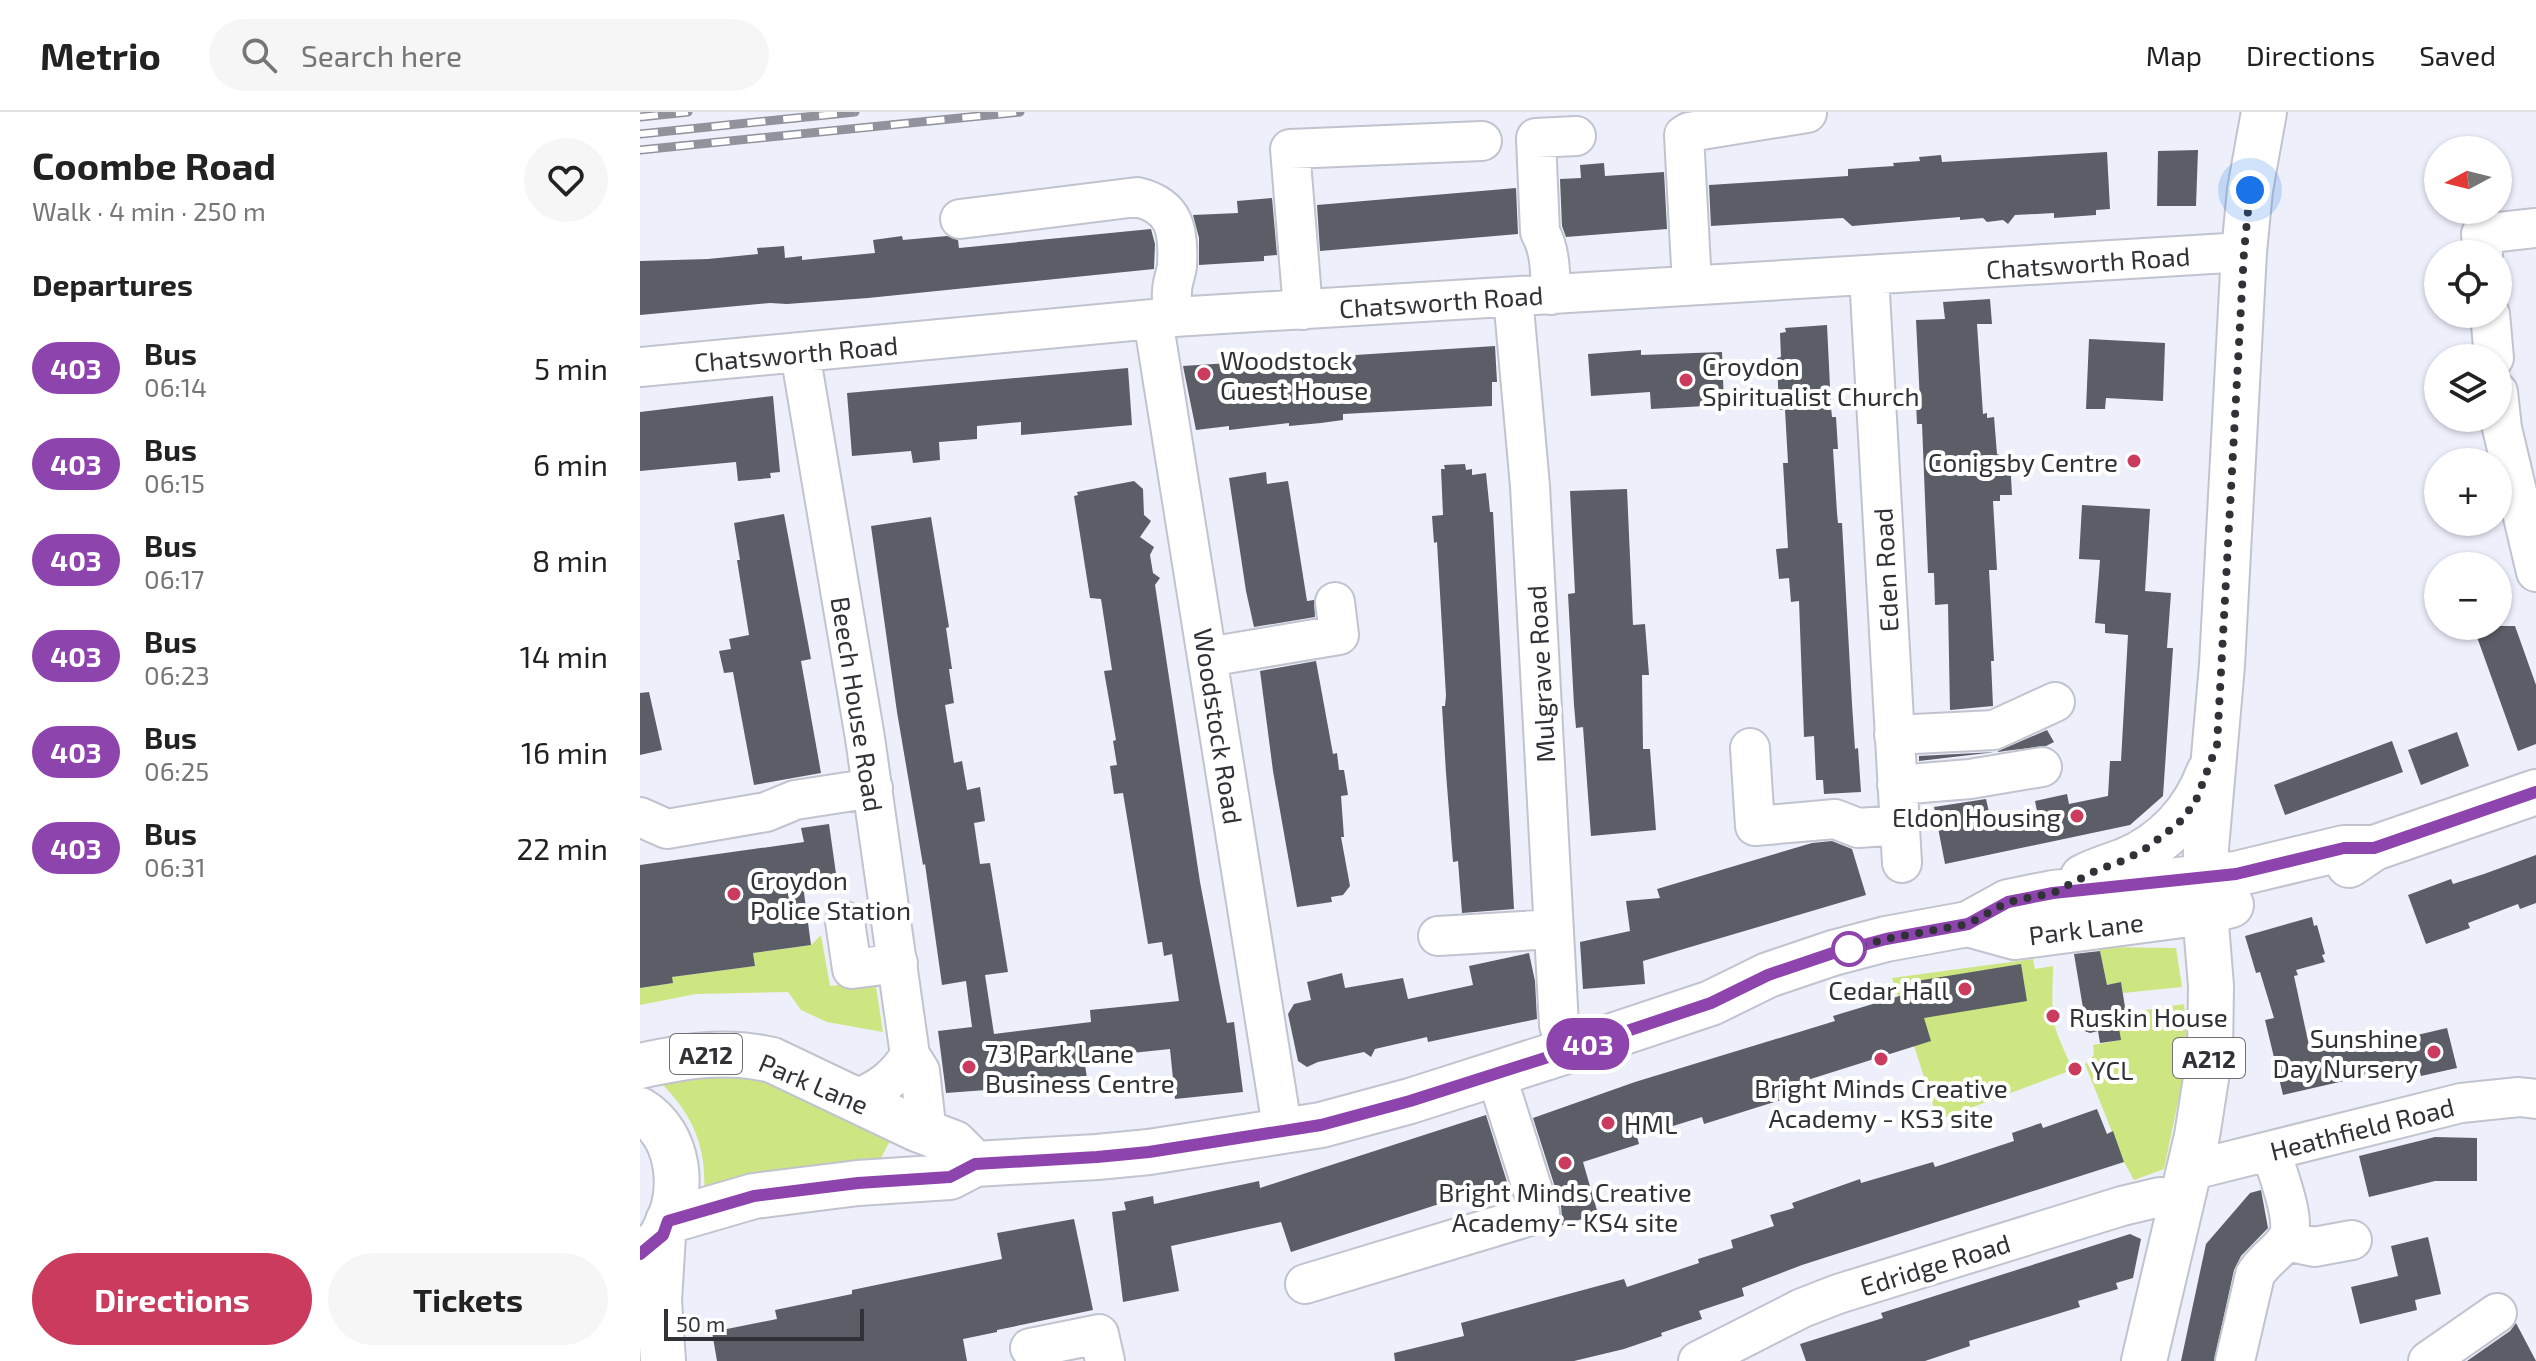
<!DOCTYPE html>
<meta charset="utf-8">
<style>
:root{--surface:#fff;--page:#f6f6f6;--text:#222;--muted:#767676;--line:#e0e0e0;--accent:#ca3b5d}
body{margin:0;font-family:"Exo 2",sans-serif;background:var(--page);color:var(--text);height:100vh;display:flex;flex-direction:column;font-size:30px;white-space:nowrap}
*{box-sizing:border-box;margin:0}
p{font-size:26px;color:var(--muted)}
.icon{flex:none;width:44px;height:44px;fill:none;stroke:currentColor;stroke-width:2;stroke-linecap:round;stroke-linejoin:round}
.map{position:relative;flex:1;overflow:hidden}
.sheet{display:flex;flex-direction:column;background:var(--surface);width:640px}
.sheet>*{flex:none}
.badge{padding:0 16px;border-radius:26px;font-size:28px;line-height:52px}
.needle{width:52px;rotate:263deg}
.tools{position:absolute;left:1784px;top:24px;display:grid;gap:16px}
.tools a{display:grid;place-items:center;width:88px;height:88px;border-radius:50%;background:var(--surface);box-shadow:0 2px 6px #0004;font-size:40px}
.scale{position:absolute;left:24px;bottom:20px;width:200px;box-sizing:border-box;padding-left:8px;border:4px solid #313237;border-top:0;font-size:22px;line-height:28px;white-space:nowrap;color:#313237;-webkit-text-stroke:6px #fff;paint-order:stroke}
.you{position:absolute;width:40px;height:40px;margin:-20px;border:6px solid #fff;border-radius:50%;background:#1a73e8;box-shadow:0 0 0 12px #1a73e833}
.map>.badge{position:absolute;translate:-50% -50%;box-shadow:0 0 0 4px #fff}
h2{padding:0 32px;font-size:30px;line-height:72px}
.round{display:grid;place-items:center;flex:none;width:84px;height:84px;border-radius:42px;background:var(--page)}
.summary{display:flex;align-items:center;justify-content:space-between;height:136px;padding:0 32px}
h1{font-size:38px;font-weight:700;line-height:60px}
.cta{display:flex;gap:16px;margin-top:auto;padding:16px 32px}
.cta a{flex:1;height:92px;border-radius:48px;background:var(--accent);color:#fff;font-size:32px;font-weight:700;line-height:92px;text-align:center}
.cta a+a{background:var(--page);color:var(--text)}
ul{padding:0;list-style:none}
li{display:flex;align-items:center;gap:24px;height:96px;padding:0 32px}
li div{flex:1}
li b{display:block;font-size:30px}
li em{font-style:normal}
li .badge{min-width:88px;font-weight:700;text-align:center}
header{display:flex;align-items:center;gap:48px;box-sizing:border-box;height:112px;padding:0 40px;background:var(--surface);border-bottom:2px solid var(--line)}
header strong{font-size:38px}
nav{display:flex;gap:44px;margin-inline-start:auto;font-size:28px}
.search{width:560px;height:72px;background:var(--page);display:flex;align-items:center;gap:20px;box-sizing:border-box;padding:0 28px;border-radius:44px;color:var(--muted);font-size:30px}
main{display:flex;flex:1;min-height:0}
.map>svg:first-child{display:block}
.green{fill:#cee681}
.building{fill:#5b5d67}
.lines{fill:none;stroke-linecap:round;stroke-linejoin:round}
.minor-casing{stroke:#c1c3cf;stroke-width:42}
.major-casing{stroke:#c1c3cf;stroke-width:48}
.highway-casing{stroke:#c1c3cf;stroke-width:48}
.minor{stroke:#fff;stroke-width:38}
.major{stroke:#fff;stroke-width:44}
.highway{stroke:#fff;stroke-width:44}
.rail-casing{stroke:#91929b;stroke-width:9}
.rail{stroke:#fff;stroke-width:6;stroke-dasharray:18;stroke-linecap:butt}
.line-casing{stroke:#fff;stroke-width:18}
.line{stroke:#8e44ad;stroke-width:12}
.walk{stroke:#313237;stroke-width:8;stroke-dasharray:0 14.4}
.poi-dot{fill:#ca3b5d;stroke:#fff;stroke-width:3}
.stop-dot{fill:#fff;stroke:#8e44ad;stroke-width:4}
.labels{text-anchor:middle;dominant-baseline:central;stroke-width:8;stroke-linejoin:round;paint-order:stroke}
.shield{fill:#fff;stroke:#6f7073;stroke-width:2}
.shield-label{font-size:24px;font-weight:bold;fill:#313237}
.street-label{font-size:26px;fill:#313237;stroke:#fff}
.poi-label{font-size:26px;fill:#313237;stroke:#fff;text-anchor:start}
</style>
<header>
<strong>Metrio</strong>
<div class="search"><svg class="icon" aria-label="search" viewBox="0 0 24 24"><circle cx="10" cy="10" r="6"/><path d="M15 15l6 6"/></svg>Search here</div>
<nav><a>Map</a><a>Directions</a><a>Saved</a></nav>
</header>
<main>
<section class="sheet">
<div class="summary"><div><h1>Coombe Road</h1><p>Walk · 4 min · 250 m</p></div><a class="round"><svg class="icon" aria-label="heart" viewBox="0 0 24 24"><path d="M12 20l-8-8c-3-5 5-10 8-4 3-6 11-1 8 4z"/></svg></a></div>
<h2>Departures</h2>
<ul>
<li><span class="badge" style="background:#8e44ad;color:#fff">403</span><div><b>Bus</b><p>06:14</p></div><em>5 min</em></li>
<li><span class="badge" style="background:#8e44ad;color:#fff">403</span><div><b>Bus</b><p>06:15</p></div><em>6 min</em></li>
<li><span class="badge" style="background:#8e44ad;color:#fff">403</span><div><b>Bus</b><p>06:17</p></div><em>8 min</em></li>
<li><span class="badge" style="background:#8e44ad;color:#fff">403</span><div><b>Bus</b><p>06:23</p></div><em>14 min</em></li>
<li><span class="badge" style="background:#8e44ad;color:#fff">403</span><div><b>Bus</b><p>06:25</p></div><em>16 min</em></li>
<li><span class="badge" style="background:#8e44ad;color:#fff">403</span><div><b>Bus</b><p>06:31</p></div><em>22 min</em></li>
</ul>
<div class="cta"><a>Directions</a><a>Tickets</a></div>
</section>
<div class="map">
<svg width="1896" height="1249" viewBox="0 0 1896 1249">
<rect width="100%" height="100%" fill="#edeffb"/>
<!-- green -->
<path class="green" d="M181,823L190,874L235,868L243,920L187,910L161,898L148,880L56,882L0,893V876L32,871V865L115,854L113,841L171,833Z
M1459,835L1536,836L1542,875L1483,881L1481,871L1467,873Z
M1393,847L1395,857L1413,854C1413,875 1410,901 1417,921C1421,933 1428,945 1432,958L1298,1008L1252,866Z
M1544,892L1548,942L1524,1057L1494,1068L1484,1050L1445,952L1454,943L1453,933L1480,928L1479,916L1486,901Z
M99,956L254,1021L241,1046L125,1061L64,1082C67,1035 53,1003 21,971Z"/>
<!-- building -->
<path class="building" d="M1558,38L1556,94H1517L1518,39Z
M1467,40L1470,97L1456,98V103L1414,106V101L1375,103L1368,112L1363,108L1347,110L1343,106L1320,108V105L1212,114L1203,106L1071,114L1069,73L1208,64V57L1254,54L1253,51L1280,49L1279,45L1301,43L1302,50Z
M964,51L965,64L1024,60L1027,117L926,125L922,114L920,67L941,66L940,53Z
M876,76L878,122L680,139L677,93Z
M632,86L637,143L624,144V149L559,153V126L553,103L598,101L597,89Z
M511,117L515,132L514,157L228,186L147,192L130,191L0,203V149L68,147L118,142L117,136L144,134L145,146L162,144V148L235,141L233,128L262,124L263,128L307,124L318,128L319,136Z
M1350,187L1352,212H1337L1343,302L1347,301V306L1354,305L1357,342L1370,347L1372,383H1360V389H1353L1357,458H1349L1354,549H1351L1353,594L1310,598L1308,492L1295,493L1294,461H1288L1282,312H1277L1276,291L1280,290L1276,208L1305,207L1303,190Z
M1187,213L1191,295L1192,305H1196L1198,337H1193L1197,401L1198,411H1202L1212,592L1215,637L1218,636L1221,680L1184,682L1183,668H1176L1174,624L1164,625L1159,489L1151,490L1149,466L1139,467L1136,437L1148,436L1143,351H1148L1145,298H1139L1137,246L1141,245L1140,221L1146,220L1145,216Z
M1449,227L1525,231L1523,289L1466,286L1465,297H1446Z
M855,234L857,270H852V294L703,302V308L681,311L649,314V311L589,318V314L556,318L543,254Z
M1001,238V243L1082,240L1084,293L1011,297L1010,280L951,284L948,242Z
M488,256L492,313L381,323V310L337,314V327L299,330L300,348L273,351L271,339L212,344L207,281Z
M133,284L140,360L130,361L131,366L98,369L96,350L0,359V300Z
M825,352L826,358L832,357V363L846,361L850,400H853L874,797L822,801L818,749L813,750L806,661L802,594H805L806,584L797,430L794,431L792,404L803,403L801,357H805L804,353Z
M626,360L627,372L648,369L667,489L674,488L675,505L614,515L606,479L589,366Z
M494,369L503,377L504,403L511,409L500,425L514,435L510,443L513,461L520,466L515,473L560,770L587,911L594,910L603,980L535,987L530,937L444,946L448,973L396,979L395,975L346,981V978L306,981L298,919L332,915L326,869L302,873L285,752L283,753L257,600L231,414L291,405L309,515L306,516L312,557H309L314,591L305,593L314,651L322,649L327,678L340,675L345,709L334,711L340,752L350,751L368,860L345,863L354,922L451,910L450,898L539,889L532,842L524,844L522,830L508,832L483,681L474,682L470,654L477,653L473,629L476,628L464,559L472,558L461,487L450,486L434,384L438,383L437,380Z
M987,377L993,513L1005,512L1009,563H1002L1003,637H1010L1016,718L951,724L943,615L936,616L934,593L928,482L935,481L930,379Z
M1442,393L1510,397L1505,479L1531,481L1527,536H1533L1523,684L1490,713L1305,752L1294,695L1346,687L1351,709L1397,699L1395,689L1427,682L1429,692L1468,684L1470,649H1481L1488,523L1465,521V512L1455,511L1460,448L1439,447Z
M144,402L171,547L161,549L181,661L114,673L93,560L84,561L79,539L91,537L89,527L109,523L97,448H100L94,411Z
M1833,514H1875L1896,573V632L1878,639Z
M676,549L693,642L697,641L699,658H704L708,683L701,684L704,725H701L710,774L703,783L691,785L692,790L657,795L633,659L620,559Z
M9,580L22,638L0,643V581Z
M1407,618L1414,630L1406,634L1279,649V644L1356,640Z
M1817,620L1829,654L1781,673L1768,638Z
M1752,629L1763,660L1645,703L1634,673Z
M189,712L198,776L164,781L171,833L113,841L115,854L32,865L33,871L0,876V753L164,730L161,716Z
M1192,729L1212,737L1226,783L1003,849L1005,872L943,877L940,830L990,819L986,789L1020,786L1017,777L1172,731Z
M1896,743V791L1880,797L1878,792L1828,811L1830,816L1786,832L1768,783L1811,767L1813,772L1844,762Z
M1672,805L1674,814L1677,813L1685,842L1682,843L1685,850L1656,858L1658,863L1654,864L1670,938L1754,919L1756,928L1807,916L1817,956L1781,964L1778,952L1643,983L1625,908L1634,906L1620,860L1616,861L1605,824Z
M1460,839L1467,873L1481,870L1488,914L1479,916L1481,928L1460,931L1458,919L1450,921L1430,914L1444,902L1434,842Z
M889,841L895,869L897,907L788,930L787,925L735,937L731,945L724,940L678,950L667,955L658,949L648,902L654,892L671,888L667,870L702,861L705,876L763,866L768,887L833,873L829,854Z
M1381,852L1387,889L1284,906L1291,929L1139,977L1141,988L1064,1012L1062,1005L1033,1014L997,1025L999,1032L943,1050L958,1102L917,1115L922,1105L921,1094L893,1006L995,970L1195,909L1193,904L1266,882L1264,871Z
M1457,997L1467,1022L1473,1019L1484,1050L1162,1153L1102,1176L1104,1184L1059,1199L1062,1207L1021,1221L1022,1224L984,1237L934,1249H755L754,1241L824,1224L821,1211L984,1167L987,1175L1059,1151L1058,1147L1093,1136L1091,1128L1134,1114L1130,1103L1154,1096L1152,1091L1220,1067L1221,1071L1293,1050L1295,1055L1374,1029L1372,1021L1401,1011L1403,1016Z
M846,1003L867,1070L651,1140L641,1110L531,1134L539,1179L483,1190L472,1100L486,1098L484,1090L513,1084L514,1092L619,1069L620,1076Z
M1795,1025L1837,1026V1069H1795L1729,1085L1719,1044Z
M1621,1078L1628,1116L1601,1144L1594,1158L1574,1249H1541L1566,1132L1610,1081Z
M434,1107L453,1198L357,1218V1220L323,1227L327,1249H77L72,1220L137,1207L135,1198L212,1182V1178L362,1147L357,1121Z
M1490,1122L1501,1127L1493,1166L1476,1171L1478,1177L1438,1189L1440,1195L1329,1229L1330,1234L1285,1249H1166L1160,1232L1243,1206L1241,1201Z
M1788,1125L1801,1182L1775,1188L1777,1198L1720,1212L1711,1175L1758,1164L1751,1134Z
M1876,1211L1896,1249H1827L1870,1219Z"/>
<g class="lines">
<!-- minor casing -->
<g class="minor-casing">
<path id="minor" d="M320,107L497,85C535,94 539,118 537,154C536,162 532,171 532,179C531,188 533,197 534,205
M1843,142L1841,122L1896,116
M1229,164L1262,751
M1052,173L1044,23L1049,20L1167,1
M911,183C910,162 911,139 900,120L896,26L936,24
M873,185L890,374L919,913L927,939
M663,198L650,37L842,29
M1850,202L1854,246
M513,207L643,1021
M160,241L225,626L270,943L280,959L287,1022
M0,255L534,205L1604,140
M1858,280L1862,316L1896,460
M568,545L699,523L695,490
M1254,623L1354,618L1415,590
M1110,636L1115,714L1195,707L1218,716L1260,713
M1257,673L1330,667L1402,655
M0,705L27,717L126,700L155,688L233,676
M205,809L212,857L258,851
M798,824L914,817
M216,987C240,977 256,966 270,943
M1550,1053L1565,1055L1821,991L1879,985L1896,987
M1646,1129L1674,1135L1712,1128
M665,1172L900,1101L856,962
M390,1236L459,1222L465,1249
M1058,1249L1162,1196L1198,1182L1482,1094L1520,1085L1541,1089
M1595,1249L1615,1163C1623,1148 1640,1140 1648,1125C1657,1109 1636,1057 1631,1039
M1788,1249L1857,1201"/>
</g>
<!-- major casing -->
<g class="major-casing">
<path id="major" d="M1709,753L1734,736L1896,680
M1443,765C1456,758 1470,754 1484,749C1525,732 1554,700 1569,660
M1328,812L1375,825L1565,800L1591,793
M0,954C45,944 86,937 132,948L277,1017L314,1031L335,1052
M28,1109L114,1084L218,1071L310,1065L335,1052L457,1045L509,1040L681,1013L770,989L927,939L1071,891L1128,863L1193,841L1246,827L1328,812L1368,790L1413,781L1596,762L1704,736H1734
M1504,1249L1557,1024L1570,941L1571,874L1565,800L1566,736L1582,553L1604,140L1610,78L1624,0"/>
</g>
<!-- highway casing -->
<g class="highway-casing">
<path id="highway" d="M0,998C41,1023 46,1081 23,1121C18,1131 9,1137 0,1143
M23,1123L19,1189L23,1249"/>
</g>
<!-- minor -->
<use href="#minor" class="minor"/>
<!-- major -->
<use href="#major" class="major"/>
<!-- highway -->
<use href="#highway" class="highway"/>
<!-- rail casing -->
<g class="rail-casing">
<path id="rail" d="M0,5L48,0
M0,22L215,0
M0,38L380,0"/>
</g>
<!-- rail -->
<use href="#rail" class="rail"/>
</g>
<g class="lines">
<!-- line casing -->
<g class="line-casing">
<path id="line" d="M0,1142L23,1123L28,1109L114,1084L218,1071L310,1065L335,1052L457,1045L509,1040L681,1013L770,989L927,939L1071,891L1128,863L1193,841L1246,827L1328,812L1368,790L1413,781L1596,762L1704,736H1734L1896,680"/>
</g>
<!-- line -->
<use href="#line" class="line"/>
<!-- walk -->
<path class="walk" d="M1209,837L1246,827L1328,812L1368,790L1413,781L1457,758L1485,748L1505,737L1538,712L1555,691L1577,633L1604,140L1610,78"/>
</g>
<!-- markers -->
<g class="poi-dot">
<circle cx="564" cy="262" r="8"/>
<circle cx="1046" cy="268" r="8"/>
<circle cx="1494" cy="349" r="8"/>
<circle cx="1437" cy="704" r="8"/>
<circle cx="94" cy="782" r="8"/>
<circle cx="1325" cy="877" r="8"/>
<circle cx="1413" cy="904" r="8"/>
<circle cx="1794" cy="940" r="8"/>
<circle cx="1241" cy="947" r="8"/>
<circle cx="329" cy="955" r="8"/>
<circle cx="1435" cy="957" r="8"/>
<circle cx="968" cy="1011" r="8"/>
<circle cx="925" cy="1051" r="8"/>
</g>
<circle class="stop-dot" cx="1209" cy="837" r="16"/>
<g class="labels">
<!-- shield labels -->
<g class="shield">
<rect x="30" y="922" width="72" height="40" rx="6"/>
<rect x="1533" y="926" width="72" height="40" rx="6"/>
</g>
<g class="shield-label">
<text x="66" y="942">A212</text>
<text x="1569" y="946">A212</text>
</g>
<!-- street labels -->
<g class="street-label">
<text transform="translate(1448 150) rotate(-4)">Chatsworth Road</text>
<text transform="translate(801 189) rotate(-4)">Chatsworth Road</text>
<text transform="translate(156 241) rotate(-5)">Chatsworth Road</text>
<text transform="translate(1245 458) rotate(-93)">Eden Road</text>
<text transform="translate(900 562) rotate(-93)">Mulgrave Road</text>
<text transform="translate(218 592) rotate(81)">Beech House Road</text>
<text transform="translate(579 614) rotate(81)">Woodstock Road</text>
<text transform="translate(1446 816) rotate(-7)">Park Lane</text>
<text transform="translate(174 971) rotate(23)">Park Lane</text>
<text transform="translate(1722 1016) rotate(-14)">Heathfield Road</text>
<text transform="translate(1295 1152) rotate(-17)">Edridge Road</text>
</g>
<!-- poi labels -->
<g class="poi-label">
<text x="580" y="247">Woodstock<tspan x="580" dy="30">Guest House</tspan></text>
<text x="1062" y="253">Croydon<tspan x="1062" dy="30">Spiritualist Church</tspan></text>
<text x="1478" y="349" text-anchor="end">Conigsby Centre</text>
<text x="1421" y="704" text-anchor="end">Eldon Housing</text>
<text x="110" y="767">Croydon<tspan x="110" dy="30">Police Station</tspan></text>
<text x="1309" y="877" text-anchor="end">Cedar Hall</text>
<text x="1429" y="904">Ruskin House</text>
<text x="1778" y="925" text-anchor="end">Sunshine<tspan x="1778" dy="30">Day Nursery</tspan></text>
<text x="345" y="940">73 Park Lane<tspan x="345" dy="30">Business Centre</tspan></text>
<text x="1451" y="957">YCL</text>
<text x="1241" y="975" text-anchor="middle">Bright Minds Creative<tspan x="1241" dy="30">Academy - KS3 site</tspan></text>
<text x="984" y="1011">HML</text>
<text x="925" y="1079" text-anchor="middle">Bright Minds Creative<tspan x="925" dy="30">Academy - KS4 site</tspan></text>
</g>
</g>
</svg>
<div class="tools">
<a><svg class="needle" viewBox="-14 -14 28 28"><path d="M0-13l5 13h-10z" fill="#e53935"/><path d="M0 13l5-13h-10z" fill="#767676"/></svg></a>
<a><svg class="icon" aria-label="locate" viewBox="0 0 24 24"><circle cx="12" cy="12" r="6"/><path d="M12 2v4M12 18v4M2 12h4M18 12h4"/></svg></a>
<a><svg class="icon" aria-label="layers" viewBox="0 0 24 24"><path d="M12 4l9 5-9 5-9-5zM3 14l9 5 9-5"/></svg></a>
<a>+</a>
<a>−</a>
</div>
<div class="scale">50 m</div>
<div class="you" style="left:1610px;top:78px"></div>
<b class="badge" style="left:948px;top:932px;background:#8e44ad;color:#fff">403</b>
</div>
</main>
